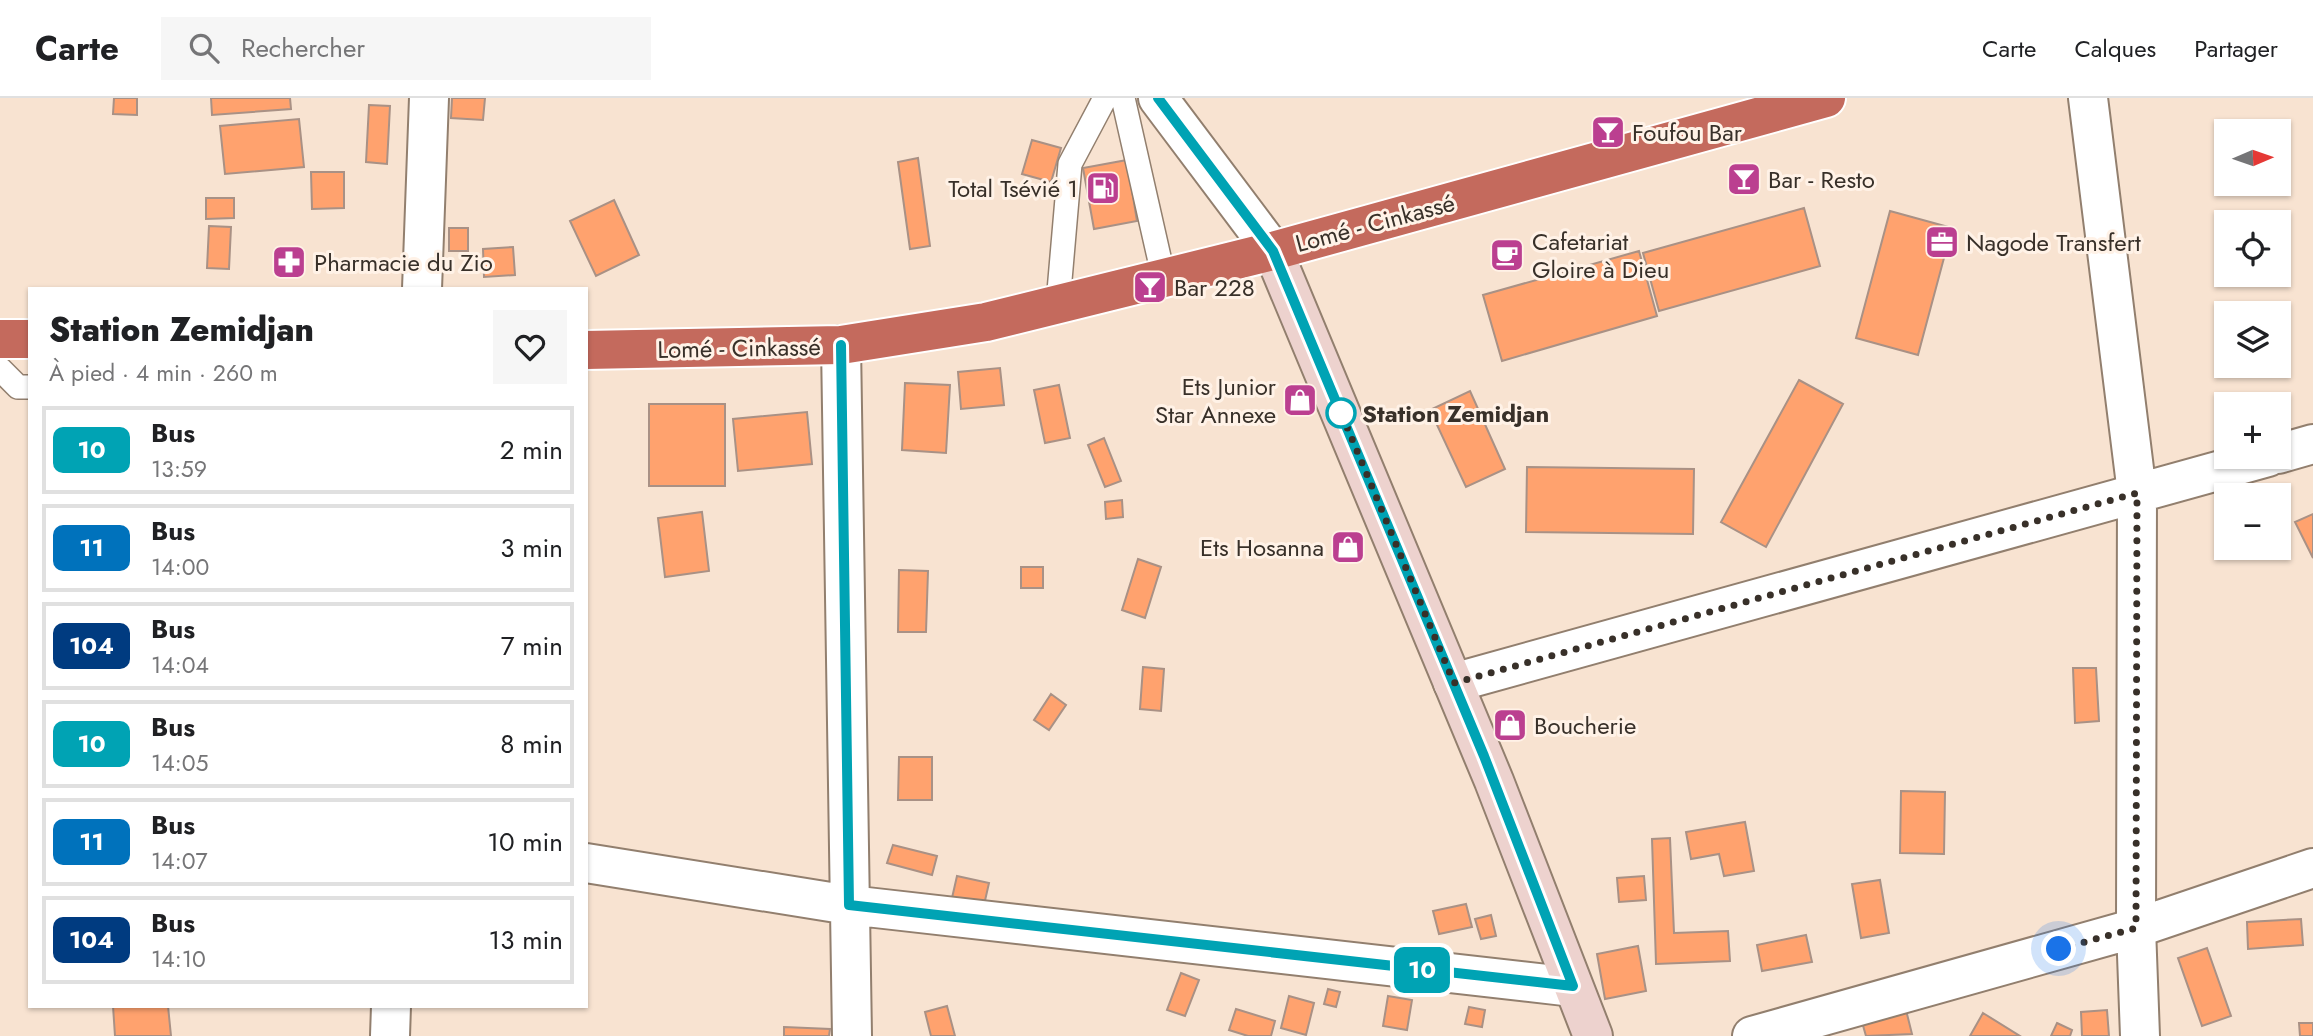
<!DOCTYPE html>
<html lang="fr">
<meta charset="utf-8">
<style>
:root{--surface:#fff;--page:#f6f6f6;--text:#202124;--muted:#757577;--line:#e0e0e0}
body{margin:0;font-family:Jost,sans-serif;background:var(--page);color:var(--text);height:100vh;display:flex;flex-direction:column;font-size:26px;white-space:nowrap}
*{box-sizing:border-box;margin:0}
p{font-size:23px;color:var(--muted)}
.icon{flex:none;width:38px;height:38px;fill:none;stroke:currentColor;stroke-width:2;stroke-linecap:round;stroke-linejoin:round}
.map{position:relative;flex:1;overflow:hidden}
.side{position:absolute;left:28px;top:189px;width:560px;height:721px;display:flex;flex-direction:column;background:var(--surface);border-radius:0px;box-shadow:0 2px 5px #0004}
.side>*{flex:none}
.badge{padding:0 14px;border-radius:10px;font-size:24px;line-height:46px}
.needle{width:46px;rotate:88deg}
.tools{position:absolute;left:2214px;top:21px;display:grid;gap:14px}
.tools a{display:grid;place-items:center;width:77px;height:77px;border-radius:0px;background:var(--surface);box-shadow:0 2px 5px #0004;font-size:35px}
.you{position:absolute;width:35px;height:35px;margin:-18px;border:5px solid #fff;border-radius:50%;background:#1a73e8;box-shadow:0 0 0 10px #1a73e833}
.map>.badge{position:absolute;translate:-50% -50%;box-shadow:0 0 0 4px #fff}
.round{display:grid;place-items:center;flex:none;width:74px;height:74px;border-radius:0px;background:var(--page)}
.head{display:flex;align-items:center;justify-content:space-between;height:119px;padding:0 21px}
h1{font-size:33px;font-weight:800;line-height:52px}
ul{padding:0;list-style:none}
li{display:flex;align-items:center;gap:21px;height:88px;margin:0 14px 10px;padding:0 7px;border:4px solid var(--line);border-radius:0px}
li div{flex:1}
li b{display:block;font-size:26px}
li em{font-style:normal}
li .badge{min-width:77px;font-weight:700;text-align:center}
header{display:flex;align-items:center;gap:42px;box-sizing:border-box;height:98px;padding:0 35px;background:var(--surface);border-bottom:2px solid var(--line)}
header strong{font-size:33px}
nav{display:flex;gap:38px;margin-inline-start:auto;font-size:24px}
.search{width:490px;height:63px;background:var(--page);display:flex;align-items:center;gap:18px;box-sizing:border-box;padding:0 24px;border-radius:0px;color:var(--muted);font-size:26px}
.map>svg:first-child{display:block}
.building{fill:#ffa26e;stroke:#a99185;stroke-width:2}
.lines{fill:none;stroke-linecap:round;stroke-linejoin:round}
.lane-casing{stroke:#927f6e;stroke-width:26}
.street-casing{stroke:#927f6e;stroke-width:42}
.secondary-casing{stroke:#927f6e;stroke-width:42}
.highway-casing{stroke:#fff;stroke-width:42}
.lane{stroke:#fff;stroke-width:23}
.street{stroke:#fff;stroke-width:38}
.secondary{stroke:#edd2ce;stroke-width:38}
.highway{stroke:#c46a5d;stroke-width:38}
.line-casing{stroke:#fff;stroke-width:16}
.line{stroke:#00a3b4;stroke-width:10}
.walk{stroke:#383029;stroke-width:7;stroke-dasharray:0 12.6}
.stop-dot{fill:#fff;stroke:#00a3b4;stroke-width:3.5}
.labels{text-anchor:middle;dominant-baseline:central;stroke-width:6;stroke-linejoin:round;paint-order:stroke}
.poi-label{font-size:24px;fill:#383029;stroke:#fff2e7;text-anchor:start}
.street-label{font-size:24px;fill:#383029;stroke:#fff2e7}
.stop-label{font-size:24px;font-weight:bold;fill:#383029;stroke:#fff2e7;text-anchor:start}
</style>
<header>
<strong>Carte</strong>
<div class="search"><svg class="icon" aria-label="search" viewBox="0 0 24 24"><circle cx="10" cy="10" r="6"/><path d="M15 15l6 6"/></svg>Rechercher</div>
<nav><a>Carte</a><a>Calques</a><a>Partager</a></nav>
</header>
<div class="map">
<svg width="2313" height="938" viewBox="0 0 2313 938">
<rect width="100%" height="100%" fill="#f8e3d1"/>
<!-- building -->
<path class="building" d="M114,0H137V17L113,16Z
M211,0H290L291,11L212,17Z
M452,0H485L483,22L451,20Z
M369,7L390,8L387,66L366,64Z
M299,21L304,69L225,76L220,28Z
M1032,42L1061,50L1051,84L1022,76Z
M918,60L930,148L910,151L898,64Z
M1127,62L1137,123L1094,131L1083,70Z
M311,74H344V110L312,111Z
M206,100H234V120L206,121Z
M614,102L639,157L596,178L570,123Z
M1804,110L1820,168L1659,213L1643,155Z
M1890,113L1952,130L1918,257L1856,240Z
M209,128L231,129L229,171L207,170Z
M449,130H468V153H449Z
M513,149L515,177L484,179L483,151Z
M1639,153L1657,218L1502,263L1483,197Z
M1000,270L1004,307L961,311L958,274Z
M1799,282L1843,306L1766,449L1721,424Z
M905,285L950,287L946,355L902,352Z
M1059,287L1070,340L1045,345L1034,292Z
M1470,293L1505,371L1466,389L1430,312Z
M649,306H725V388H649Z
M807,314L812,366L738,373L733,321Z
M1104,340L1121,383L1105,389L1088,347Z
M1527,369L1694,371L1693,436L1526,434Z
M1122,402L1123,419L1106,421L1105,404Z
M702,414L709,473L665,479L658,420Z
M2313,416V460L2295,424Z
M1138,461L1161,469L1145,520L1122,512Z
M1021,469H1043V490H1021Z
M899,472L928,473L926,534H898Z
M1143,569L1164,571L1161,613L1140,611Z
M2073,570H2096L2099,623L2075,625Z
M1051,596L1066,607L1049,632L1034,622Z
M899,659H932V702H898Z
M1901,693L1945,694L1944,756L1900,755Z
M1745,724L1754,773L1724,778L1719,756L1691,761L1686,734Z
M1670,740L1674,835L1728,833L1730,863L1656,866L1652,741Z
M893,747L937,758L932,777L887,765Z
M957,778L989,785L984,807L952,800Z
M1644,778L1646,802L1619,804L1617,780Z
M1880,782L1889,835L1861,840L1852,786Z
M1466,806L1472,829L1439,836L1433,813Z
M1491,817L1496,838L1481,841L1475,821Z
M2301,821L2303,847L2248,851L2247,824Z
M1806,837L1812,864L1762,873L1757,847Z
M1638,848L1646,893L1605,901L1597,856Z
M2207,850L2231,918L2202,928L2178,860Z
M1181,875L1199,882L1185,918L1167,912Z
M1328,891L1340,894L1336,909L1324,906Z
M1289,898L1314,905L1306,937L1281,930Z
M1388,898L1412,902L1407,932L1383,928Z
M113,908H168L171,938H115Z
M947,908L955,938H931L925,914Z
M1469,909L1485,912L1482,929L1465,926Z
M1236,911L1275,923L1271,938H1248L1229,932Z
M1906,912L1912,936L1866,938L1862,924Z
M2107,912L2109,938H2082L2081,914Z
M1983,915L2020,938H1970Z
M2057,925L2072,932L2070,938H2051Z
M2299,925H2313V938H2300Z
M784,929L830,931L829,938H784Z"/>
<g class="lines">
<!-- lane casing -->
<g class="lane-casing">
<path id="lane" d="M1123,0L1164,181
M1058,205L1070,66L1105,0
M0,271L18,289H30"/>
</g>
<!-- street casing -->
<g class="street-casing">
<path id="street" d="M1158,0L1273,153
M2088,0L2137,395L2136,830L2140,938
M422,191L429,0
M841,247L852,938
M2278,356L2313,346
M1453,585L2268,359
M586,765L849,807L1573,889
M390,938L391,908
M1752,938L2136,830L2313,770"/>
</g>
<!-- secondary casing -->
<g class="secondary-casing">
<path id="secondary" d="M1273,153L1494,683L1593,938"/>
</g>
<!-- highway casing -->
<g class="highway-casing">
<path id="highway" d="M0,241H30
M586,252L841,247L986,224L1273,153L1826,0"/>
</g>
<!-- lane -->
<use href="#lane" class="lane"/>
<!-- street -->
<use href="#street" class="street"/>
<!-- secondary -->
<use href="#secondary" class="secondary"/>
<!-- highway -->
<use href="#highway" class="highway"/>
</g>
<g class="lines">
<!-- line casing -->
<g class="line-casing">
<path id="line" d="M841,247L849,807L1573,888L1484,658L1273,153L1158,0"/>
</g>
<!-- line -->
<use href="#line" class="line"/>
<!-- walk -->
<path class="walk" d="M1341,315L1337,305L1454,585L2137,395L2136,830L2059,851"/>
</g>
<!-- icons -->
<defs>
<g id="bar-square" transform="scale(1.75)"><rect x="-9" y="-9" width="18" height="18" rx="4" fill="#bb3f90" stroke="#fff2e7"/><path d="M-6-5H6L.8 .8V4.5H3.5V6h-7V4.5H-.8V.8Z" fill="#fff"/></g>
<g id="fuel-square" transform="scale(1.75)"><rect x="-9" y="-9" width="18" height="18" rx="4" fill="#bb3f90" stroke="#fff2e7"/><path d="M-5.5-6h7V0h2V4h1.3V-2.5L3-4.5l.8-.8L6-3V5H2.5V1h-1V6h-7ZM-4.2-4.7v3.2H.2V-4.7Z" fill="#fff"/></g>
<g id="office-square" transform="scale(1.75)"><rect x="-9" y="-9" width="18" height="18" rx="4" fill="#bb3f90" stroke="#fff2e7"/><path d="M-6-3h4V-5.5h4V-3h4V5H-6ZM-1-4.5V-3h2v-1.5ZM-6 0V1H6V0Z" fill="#fff"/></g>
<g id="cafe-square" transform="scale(1.75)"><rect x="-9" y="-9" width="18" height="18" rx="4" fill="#bb3f90" stroke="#fff2e7"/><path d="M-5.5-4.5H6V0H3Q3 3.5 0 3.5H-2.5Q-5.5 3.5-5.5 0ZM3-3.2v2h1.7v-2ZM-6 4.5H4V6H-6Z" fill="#fff"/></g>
<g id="pharmacy-square" transform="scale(1.75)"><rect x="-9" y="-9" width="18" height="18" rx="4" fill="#bb3f90" stroke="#fff2e7"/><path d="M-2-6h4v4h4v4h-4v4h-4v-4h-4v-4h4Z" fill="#fff"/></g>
<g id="shop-square" transform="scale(1.75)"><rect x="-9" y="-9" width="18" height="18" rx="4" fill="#bb3f90" stroke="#fff2e7"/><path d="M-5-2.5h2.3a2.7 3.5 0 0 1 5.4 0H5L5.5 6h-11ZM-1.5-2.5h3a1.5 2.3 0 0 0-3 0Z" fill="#fff"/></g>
</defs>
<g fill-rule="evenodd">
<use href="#bar-square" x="1608" y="34"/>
<use href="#bar-square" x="1744" y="81"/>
<use href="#fuel-square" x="1103" y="90"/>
<use href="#office-square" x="1942" y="144"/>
<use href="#cafe-square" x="1507" y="157"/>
<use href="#pharmacy-square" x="289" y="164"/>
<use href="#bar-square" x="1150" y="189"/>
<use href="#shop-square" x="1300" y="302"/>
<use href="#shop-square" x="1348" y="449"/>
<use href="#shop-square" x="1510" y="627"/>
</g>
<!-- markers -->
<circle class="stop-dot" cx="1341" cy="315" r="14"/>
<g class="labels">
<!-- poi labels -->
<g class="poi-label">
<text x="1632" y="34">Foufou Bar</text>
<text x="1768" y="81">Bar - Resto</text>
<text x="1078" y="90" text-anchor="end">Total Tsévié 1</text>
<text x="1532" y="143">Cafetariat<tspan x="1532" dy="28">Gloire à Dieu</tspan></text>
<text x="1966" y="144">Nagode Transfert</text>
<text x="314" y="164">Pharmacie du Zio</text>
<text x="1174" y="189">Bar 228</text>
<text x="1276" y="288" text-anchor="end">Ets Junior<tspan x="1276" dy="28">Star Annexe</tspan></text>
<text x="1324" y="449" text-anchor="end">Ets Hosanna</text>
<text x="1534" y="627">Boucherie</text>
</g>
<!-- street labels -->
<g class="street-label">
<text transform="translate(1375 125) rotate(-15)">Lomé - Cinkassé</text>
<text transform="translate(739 250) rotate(-1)">Lomé - Cinkassé</text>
</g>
<!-- stop labels -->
<g class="stop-label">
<text x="1362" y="315">Station Zemidjan</text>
</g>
</g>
</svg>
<div class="tools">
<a><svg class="needle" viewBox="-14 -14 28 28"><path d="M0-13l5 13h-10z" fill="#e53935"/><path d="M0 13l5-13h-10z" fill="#757577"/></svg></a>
<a><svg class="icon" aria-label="locate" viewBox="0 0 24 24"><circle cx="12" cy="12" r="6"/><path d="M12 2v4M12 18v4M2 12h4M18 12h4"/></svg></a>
<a><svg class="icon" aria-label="layers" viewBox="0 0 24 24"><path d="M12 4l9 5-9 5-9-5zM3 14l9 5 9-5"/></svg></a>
<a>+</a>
<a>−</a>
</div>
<div class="you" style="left:2059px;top:851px"></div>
<b class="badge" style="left:1422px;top:872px;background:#00a3b4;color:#fff">10</b>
<section class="side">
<div class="head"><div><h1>Station Zemidjan</h1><p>À pied · 4 min · 260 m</p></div><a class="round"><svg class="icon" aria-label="heart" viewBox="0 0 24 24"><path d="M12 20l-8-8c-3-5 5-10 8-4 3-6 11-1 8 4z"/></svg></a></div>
<ul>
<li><span class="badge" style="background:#00a3b4;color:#fff">10</span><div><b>Bus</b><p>13:59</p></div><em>2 min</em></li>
<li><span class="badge" style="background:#0072bc;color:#fff">11</span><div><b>Bus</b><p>14:00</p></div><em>3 min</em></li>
<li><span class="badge" style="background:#003b80;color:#fff">104</span><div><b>Bus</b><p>14:04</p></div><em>7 min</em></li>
<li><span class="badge" style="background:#00a3b4;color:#fff">10</span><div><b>Bus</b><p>14:05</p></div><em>8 min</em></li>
<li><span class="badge" style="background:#0072bc;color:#fff">11</span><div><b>Bus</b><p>14:07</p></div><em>10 min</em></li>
<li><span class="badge" style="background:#003b80;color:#fff">104</span><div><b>Bus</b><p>14:10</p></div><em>13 min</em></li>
</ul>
</section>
</div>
